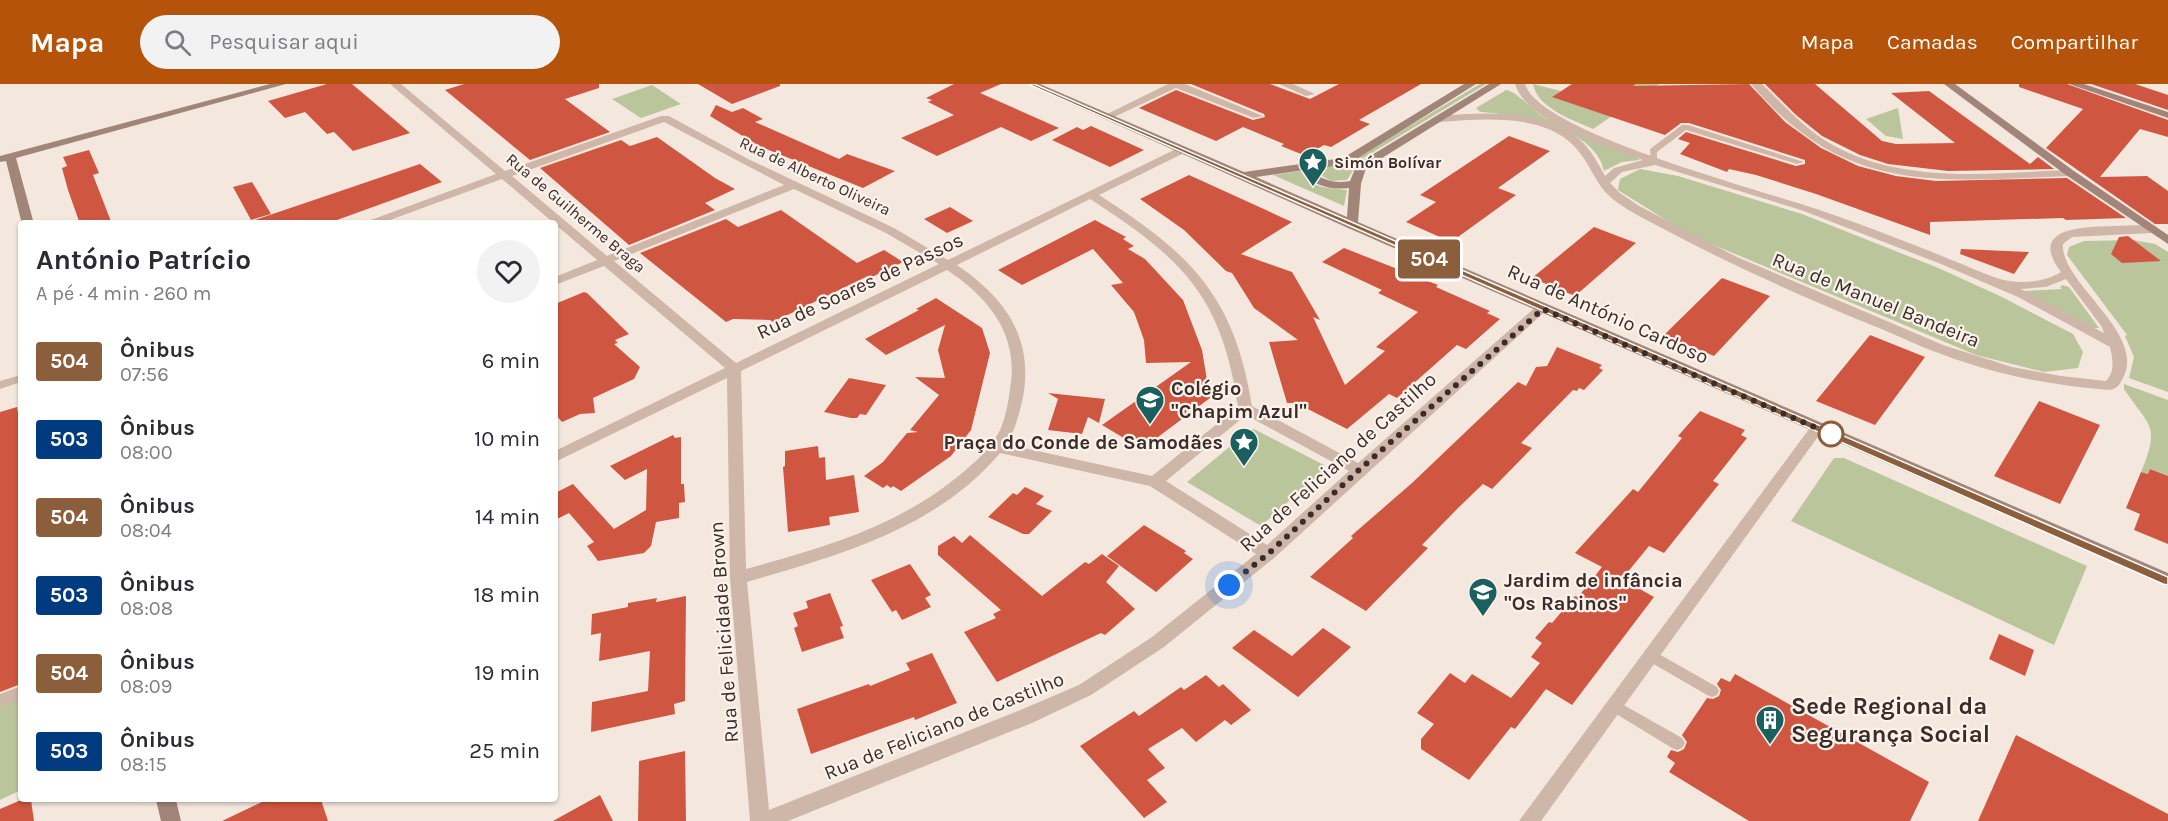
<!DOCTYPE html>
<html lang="pt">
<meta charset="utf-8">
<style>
:root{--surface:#fff;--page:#f2f2f3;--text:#2b2b33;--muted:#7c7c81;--accent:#b45309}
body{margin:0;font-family:Karla,sans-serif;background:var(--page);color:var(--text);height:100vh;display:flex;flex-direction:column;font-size:22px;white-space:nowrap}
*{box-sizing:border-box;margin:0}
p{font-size:20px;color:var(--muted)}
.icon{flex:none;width:33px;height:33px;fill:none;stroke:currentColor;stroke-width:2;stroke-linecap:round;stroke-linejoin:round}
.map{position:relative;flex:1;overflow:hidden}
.side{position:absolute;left:18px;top:136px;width:540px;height:582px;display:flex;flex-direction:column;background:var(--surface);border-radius:6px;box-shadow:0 2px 4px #0004}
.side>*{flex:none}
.badge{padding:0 12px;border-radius:4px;font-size:21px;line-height:39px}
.you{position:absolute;width:30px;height:30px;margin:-15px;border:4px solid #fff;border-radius:50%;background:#1a73e8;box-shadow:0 0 0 9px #1a73e833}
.map>.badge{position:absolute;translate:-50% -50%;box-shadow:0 0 0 3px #fff}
.round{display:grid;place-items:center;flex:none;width:63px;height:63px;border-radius:32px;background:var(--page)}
.summary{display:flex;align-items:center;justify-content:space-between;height:102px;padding:0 18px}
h1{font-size:28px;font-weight:700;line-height:45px}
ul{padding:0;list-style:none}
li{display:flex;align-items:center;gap:18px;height:78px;padding:0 18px}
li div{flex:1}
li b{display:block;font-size:22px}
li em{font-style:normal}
li .badge{min-width:66px;font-weight:700;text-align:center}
header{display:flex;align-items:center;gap:36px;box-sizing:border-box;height:84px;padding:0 30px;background:var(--accent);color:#fff}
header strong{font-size:28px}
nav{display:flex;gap:33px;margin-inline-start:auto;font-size:21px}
.search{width:420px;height:54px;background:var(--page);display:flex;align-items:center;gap:15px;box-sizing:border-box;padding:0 21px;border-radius:33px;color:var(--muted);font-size:22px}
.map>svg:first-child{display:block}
.green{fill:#bbc59c}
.building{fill:#cf5742}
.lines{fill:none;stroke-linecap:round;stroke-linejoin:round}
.lane{fill:#ceb6a8;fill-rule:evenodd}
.street{fill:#ceb6a8;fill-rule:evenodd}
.secondary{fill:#a28579;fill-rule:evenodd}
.line{fill:#8b5e3c;stroke:#fff;stroke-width:1.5}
.walk{stroke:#3a2d29;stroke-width:6;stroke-dasharray:0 10.8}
.stop-dot{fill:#fff;stroke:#8b5e3c;stroke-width:3}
.labels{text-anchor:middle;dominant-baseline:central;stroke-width:4.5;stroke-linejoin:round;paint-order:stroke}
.far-poi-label{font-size:16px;font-weight:bold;fill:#3a2d29;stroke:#fbf2eb;text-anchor:start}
.far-street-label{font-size:16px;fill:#3a2d29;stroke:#fbf2eb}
.street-label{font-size:20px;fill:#3a2d29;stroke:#fbf2eb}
.poi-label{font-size:20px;font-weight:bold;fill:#3a2d29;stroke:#fbf2eb;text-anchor:start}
.near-poi-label{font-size:24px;font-weight:bold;fill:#3a2d29;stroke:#fbf2eb;text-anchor:start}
</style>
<header>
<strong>Mapa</strong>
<div class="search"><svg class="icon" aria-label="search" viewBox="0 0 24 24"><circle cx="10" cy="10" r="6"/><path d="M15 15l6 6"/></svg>Pesquisar aqui</div>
<nav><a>Mapa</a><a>Camadas</a><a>Compartilhar</a></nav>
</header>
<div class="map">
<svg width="2168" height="737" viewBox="0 0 2168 737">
<rect width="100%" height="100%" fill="#f4e8de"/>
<!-- green -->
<path class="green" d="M1480,0H1486L1360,76L1347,96L1331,97L1319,90V87L1325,83L1356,74Z
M1533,0L1561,7L1553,13L1595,27L1636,0H1659L1593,45C1573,36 1537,24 1533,0Z
M652,1L681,20L641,34L612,15Z
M1506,6C1518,8 1534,28 1547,35C1573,49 1619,60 1640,76L1622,78L1604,87C1595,43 1517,30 1480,28L1476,24Z
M1898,24L1903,55L1886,52L1866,35Z
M1640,85L1678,92L1802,130L1936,183L2000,212L2073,250L2083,268L2078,284L2044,288L1976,271L1690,151L1618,106L1620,95Z
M1301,87C1311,105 1328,104 1347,106L1344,122L1273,91Z
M2133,156L2155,160L2168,168V308L2129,294L2134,273L2125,252L2127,251L2067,171L2069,163L2084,157Z
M2063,201L2069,203L2099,244H2093L2023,207L2062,205L2060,203Z
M2124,300L2168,316V392L2150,385L2148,390L2141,388C2161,340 2149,343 2124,305Z
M1254,345L1324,381L1325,385L1261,442L1187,398L1250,346Z
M1834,374H1844L2087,482L2054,561L1791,437Z
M21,613V706L0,716V623Z"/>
<!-- building -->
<path class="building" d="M327,0H352L410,49L353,67L334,48L327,50L305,28L285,34L268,17Z
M464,0H599V4L565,15L610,48L530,76L445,6Z
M698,0H780V2L732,20Z
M954,0H1001L980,9L1059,44L1031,57L1001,43L937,72L901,54L954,31L928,18L932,16L926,14Z
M1191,0H1270L1310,15L1339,0H1421L1359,36L1370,40L1331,63L1324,61L1310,69L1301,70L1281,62L1284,60L1243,43L1216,57L1139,24L1176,6L1253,36L1265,33L1264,30Z
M1572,0H1636L1633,2L1749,0L1785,38L1821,64L1858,82L1896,92L1936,97L2067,94L2126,134L2066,136L2063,134L1930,138V151L1816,110L1756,91L1729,85L1727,88L1706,80L1680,70L1690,59L1678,55L1686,48L1796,82L1805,80V76L1689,39H1681L1665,51L1552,13Z
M1765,0H1815L1882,57L1896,60L1955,59L1891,9L1929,7L2030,80L2038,73L2054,85L1948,87L1888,80L1860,71L1822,52L1796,31Z
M2019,0H2067L2168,36V53L2140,45L2100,93L2147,92L2168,107V140H2155L2046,64L2083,25L2019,3Z
M2091,0H2135L2168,11V26Z
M716,21L732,28L743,24L763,35L755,38L839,75L847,70L895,87L863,104L759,62L710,32Z
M1091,42L1144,66L1110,83L1052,56L1077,43L1083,46Z
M1509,52L1550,67L1498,104L1516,111L1451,158L1406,138L1436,118L1420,111Z
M657,53L715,94L735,105L705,119L715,126L629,161L540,84L621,56L630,62Z
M89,66L99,89L93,91L112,140H80L68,106L62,84L67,82L63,73Z
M420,80L442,98L326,140H256L255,136Z
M1189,91L1292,138L1241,170L1292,188L1320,236L1313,233L1345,301L1385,267L1376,263L1418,228L1378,209L1382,206L1322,178L1344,164L1438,201L1436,203L1490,227L1487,229L1500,235L1466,265L1457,261L1397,314L1389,310L1347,345L1296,319H1287L1269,258L1298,256L1254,224L1232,189L1226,187L1184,146L1140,115Z
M252,98L271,130L251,136L233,103Z
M950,123L973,137L947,149L924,135Z
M781,126L857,179L884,166L903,178L870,194L868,192L773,238L770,236L733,235L726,238L640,169L726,135L738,143Z
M1095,136L1126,153L1123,155L1134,162L1128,165L1145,175L1183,216L1202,266L1210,314L1142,365L1102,341L1191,278L1146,279L1144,256L1134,228L1111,201L1123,199L1093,165L1022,201L998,186Z
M1594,143L1636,159L1575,212L1532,194Z
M2128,152L2161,177L2122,179L2111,170L2119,153Z
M1961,165L2029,168L2014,190L1960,170Z
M1722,194L1770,212L1714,272L1664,251Z
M584,208L587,209L629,250L615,256L618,259L614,260L640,283L634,295L593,314L595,329L580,330L562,338L555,330V220Z
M936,214L982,244L990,269L971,346L951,372L901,407L893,402L891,404L887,401L883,404L864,392L883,378L907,349L918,348L910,346L939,311L915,293L945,294L938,266L945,241L886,271L865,255L919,226L916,225Z
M1870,251L1925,273L1875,341L1816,317Z
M1557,263L1602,281L1599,284L1603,286L1584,306L1579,304L1577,307L1573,306L1521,359L1532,364L1492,405L1483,400L1458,424L1422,461L1428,464L1366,527L1310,493L1353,454L1351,452L1412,399L1518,298L1526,302L1536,283L1547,282Z
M849,294L886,301L866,331L860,330L857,334H851L824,328Z
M1048,309L1105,315L1099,339L1088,333L1082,350L1048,346L1058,315Z
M2039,317L2100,341L2060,420L1994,392Z
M17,323L21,346V600L0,608V328Z
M1700,327L1745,346L1741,351L1747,354L1713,397L1719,400L1664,469L1649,462L1622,495L1654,513L1572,621L1546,605L1515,645L1511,643L1469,696L1421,665V655L1434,640L1417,629L1450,589L1465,599L1472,590L1511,614L1540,579L1531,573L1542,559L1535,554L1549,538L1552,539L1575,512L1578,513L1602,483L1575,469L1633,405L1638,408L1682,354L1678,352Z
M673,351L675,354L681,353V400H684L685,418L679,419V434L656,438L651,462L644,469L598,477L587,462L594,458L569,429L555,436V409L573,400L614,445L646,426L647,385L625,396L610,382Z
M818,362L819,374L825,373L826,396L854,391L859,428L829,433L830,441L788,448L783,383L785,382V367Z
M2150,385L2168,392V460L2134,446L2140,430L2126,424L2141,388L2148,390Z
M1025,403L1044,412L1036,420L1052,427L1029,450H1023L988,433L1013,409L1017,411Z
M1144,441L1186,467L1184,469L1193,475L1156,508L1107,472Z
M970,451L1042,512L1085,478L1089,480L1102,470L1119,482L1106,498L1135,525L1105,551L1101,549L997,598L964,548L996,534L993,530L1001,526L938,471V462L954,452L962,459Z
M910,480L931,511L925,514L931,523L902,536L896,526L892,528L871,496Z
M830,509L843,542L840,543L844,554L802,568L794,544L798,542L793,529L808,524L806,517Z
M686,512L685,617L674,620L675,630L591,648L592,618L648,607L650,567L599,577L601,549L591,551L592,530L628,523V519L657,514L656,518Z
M1323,544L1351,563L1298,613L1232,564L1254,546L1292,572Z
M1999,550L2034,566L2025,592L1989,575Z
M932,569L957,619L915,636L914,633L811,670L797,625L869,600L870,602L910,586L906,579Z
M1735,590L1929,698L1910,737H1749L1669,688L1675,679L1667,673L1671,666L1678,668L1684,665L1687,658L1682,651L1707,614L1713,615L1719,612L1721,606L1717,600L1721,594L1730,598Z
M1206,591L1219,603L1223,600L1251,626L1231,641L1225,636L1196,658L1182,644L1148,665L1165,684L1147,696L1167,718L1144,734L1080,662L1134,627L1139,632L1181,603L1184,606Z
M2016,651L2168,730V737H1978Z
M685,667L686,737H638L639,677Z
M600,711L613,737H553Z
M21,716H31L34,737H0V725Z
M266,716H321L328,737H222Z"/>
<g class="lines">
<!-- lane -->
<path class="lane" d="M1682,41H1688L1804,78L1797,80L1686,46L1657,68V79H1651L1650,65Z
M21,291V298L0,305V297Z
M1650,565L1717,603L1719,607L1717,611L1712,613L1707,611L1645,575L1643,571L1645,567Z
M21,602V615L0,623V610Z
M1613,615L1682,654L1685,659L1682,664L1677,666L1672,664L1608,625L1606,621L1608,617Z"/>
<!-- street -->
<path class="street" d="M390,0H401L505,87L661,32H669L748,75L894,144L948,176L1178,64H1186V68L1099,111C1191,170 1234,211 1252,322L1358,379L1538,221L1543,220L1549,224L1274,474L1164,563L1091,611L1032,639L788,737H750L730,494L727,294L555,378V367L725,284L604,182L555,201V193L597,176L502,95L379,140H360L496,90ZM664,38L784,101L607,172L512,92ZM794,105L886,149L939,180L736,279L614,177ZM1090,115C1182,174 1222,212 1238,323L1152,392L1006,360C1016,345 1019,330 1023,313C1034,253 1004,213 957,181ZM947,186C986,212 1017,247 1011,298C1009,314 1006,336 998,350C989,366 974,379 961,390C899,442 823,464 746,485L741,287ZM1246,331L1349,387L1267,461L1166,397ZM1000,369L1150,402L1256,470L1152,553L1079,601L1018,627L769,726L747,498C839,471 936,445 1000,369Z
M1168,0H1185L1263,32L1254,34L1176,4L1112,34L1103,32Z
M1279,0H1293L1315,10L1306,12Z
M1515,0H1525C1540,51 1779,110 1834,131C1873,145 1911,159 1949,175C1966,181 1983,190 2000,195C2018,200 2044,199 2061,188C2027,143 2083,143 2114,142C2127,142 2143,140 2156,142V148L2152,149L2072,153L2063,160C2060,199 2147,249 2123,294C2120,300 2117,305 2110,306C2060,302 2011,294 1964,278C1935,269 1907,256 1879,244C1802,213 1727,179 1654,140C1636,130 1614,120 1602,104C1592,90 1586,74 1574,62C1542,29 1482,35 1440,38L1435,35L1440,32C1483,28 1542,25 1578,54C1590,64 1598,79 1605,92L1614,84L1643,76C1609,64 1526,38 1515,0ZM1655,81L1801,126L1941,180L2018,213L2110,263C2113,276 2115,287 2106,297L2061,292L2012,283L1943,261L1737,173L1639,122L1620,109L1610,99L1622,88ZM2066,195L2102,243L2104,249L2021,205L2046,203Z
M1751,0H1762C1784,21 1804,45 1831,60C1903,101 1991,89 2070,86L2076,89L2070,92C1938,97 1845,112 1751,0Z
M1817,339L1822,341L1824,344L1822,347L1541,737H1519L1812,341Z"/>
<!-- secondary -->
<path class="secondary" d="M270,0H286L16,74L34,140H22L6,77L0,78V72Z
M1027,0H1040L1244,88L1343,74L1464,0H1476L1350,79L1316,85V90C1327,98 1337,99 1350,97L1357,80L1489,0H1501L1366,84L1361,100L1358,138L2168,489V502L1348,144ZM1305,86L1306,93C1319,103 1333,106 1349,104L1347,133L1256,93Z
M1944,0H1955L2074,87L2168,151V160L2066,91Z
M2069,0H2084L2168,28V34Z
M156,716H176L181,737H161Z"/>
</g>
<!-- line -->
<path class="line" d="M1028,0H1034L2168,493V501L2163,500Z"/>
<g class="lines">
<!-- walk -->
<path class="walk" d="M1229,501L1268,470L1359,386L1543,225L1837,353L1831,350"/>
</g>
<!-- icons -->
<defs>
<g id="sight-pin" transform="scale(1.5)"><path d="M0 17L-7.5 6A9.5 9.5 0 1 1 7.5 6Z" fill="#1b5f5e" stroke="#fbf2eb"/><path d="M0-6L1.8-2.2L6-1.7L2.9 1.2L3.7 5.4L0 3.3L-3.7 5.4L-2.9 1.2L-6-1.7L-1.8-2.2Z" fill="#fff"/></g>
<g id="school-pin" transform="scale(1.5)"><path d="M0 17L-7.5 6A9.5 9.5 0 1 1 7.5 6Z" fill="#1b5f5e" stroke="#fbf2eb"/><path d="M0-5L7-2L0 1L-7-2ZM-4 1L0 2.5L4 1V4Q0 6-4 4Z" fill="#fff"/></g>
<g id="building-pin" transform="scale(1.5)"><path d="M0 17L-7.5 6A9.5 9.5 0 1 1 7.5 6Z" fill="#1b5f5e" stroke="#fbf2eb"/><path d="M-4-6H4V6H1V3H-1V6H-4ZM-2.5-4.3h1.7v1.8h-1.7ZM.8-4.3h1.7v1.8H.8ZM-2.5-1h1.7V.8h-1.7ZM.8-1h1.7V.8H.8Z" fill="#fff"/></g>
</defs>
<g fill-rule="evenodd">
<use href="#sight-pin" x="1313" y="78"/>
<use href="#school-pin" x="1150" y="316"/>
<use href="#sight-pin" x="1244" y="358"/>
<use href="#school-pin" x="1483" y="508"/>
<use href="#building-pin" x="1770" y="636"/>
</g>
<!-- markers -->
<circle class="stop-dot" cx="1831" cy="350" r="12"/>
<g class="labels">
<!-- far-poi labels -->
<g class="far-poi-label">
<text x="1334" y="78">Simón Bolívar</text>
</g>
<!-- far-street labels -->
<g class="far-street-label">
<text transform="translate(815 92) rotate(25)">Rua de Alberto Oliveira</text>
<text transform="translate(576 129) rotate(40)">Rua de Guilherme Braga</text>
</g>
<!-- street labels -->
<g class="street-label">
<text transform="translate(860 202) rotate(-25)">Rua de Soares de Passos</text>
<text transform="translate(1876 216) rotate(22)">Rua de Manuel Bandeira</text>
<text transform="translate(1608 230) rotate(24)">Rua de António Cardoso</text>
<text transform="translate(1338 378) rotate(-42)">Rua de Feliciano de Castilho</text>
<text transform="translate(724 548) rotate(-94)">Rua de Felicidade Brown</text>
<text transform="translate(944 642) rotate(-22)">Rua de Feliciano de Castilho</text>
</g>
<!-- poi labels -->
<g class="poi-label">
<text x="1171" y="304">Colégio<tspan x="1171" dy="23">"Chapim Azul"</tspan></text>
<text x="1223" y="358" text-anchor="end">Praça do Conde de Samodães</text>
<text x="1504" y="496">Jardim de infância<tspan x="1504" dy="23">"Os Rabinos"</tspan></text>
</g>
<!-- near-poi labels -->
<g class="near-poi-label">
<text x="1791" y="622">Sede Regional da<tspan x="1791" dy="28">Segurança Social</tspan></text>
</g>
</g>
</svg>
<div class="you" style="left:1229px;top:501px"></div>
<b class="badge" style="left:1429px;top:175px;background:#8b5e3c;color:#fff">504</b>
<section class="side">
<div class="summary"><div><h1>António Patrício</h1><p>A pé · 4 min · 260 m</p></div><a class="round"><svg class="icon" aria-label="heart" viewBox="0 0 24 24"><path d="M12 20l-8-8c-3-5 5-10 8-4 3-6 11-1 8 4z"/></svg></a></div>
<ul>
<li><span class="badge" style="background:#8b5e3c;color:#fff">504</span><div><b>Ônibus</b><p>07:56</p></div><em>6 min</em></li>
<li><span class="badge" style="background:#003b80;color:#fff">503</span><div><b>Ônibus</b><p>08:00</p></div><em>10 min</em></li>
<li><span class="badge" style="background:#8b5e3c;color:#fff">504</span><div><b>Ônibus</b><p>08:04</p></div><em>14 min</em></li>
<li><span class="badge" style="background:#003b80;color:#fff">503</span><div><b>Ônibus</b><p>08:08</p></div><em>18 min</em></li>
<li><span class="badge" style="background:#8b5e3c;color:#fff">504</span><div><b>Ônibus</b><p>08:09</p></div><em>19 min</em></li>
<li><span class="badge" style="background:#003b80;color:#fff">503</span><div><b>Ônibus</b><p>08:15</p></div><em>25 min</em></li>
</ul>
</section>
</div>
